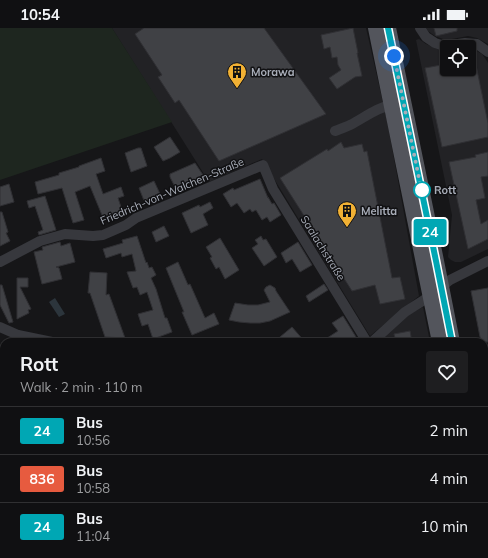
<!DOCTYPE html>
<meta charset="utf-8">
<style>
:root{--surface:#101012;--page:#1e1e20;--text:#f1f3f6;--muted:#9c9d9f;--line:#303032}
body{margin:0;font-family:Mulish,sans-serif;background:var(--page);color:var(--text);height:100vh;display:flex;flex-direction:column;font-size:15px;white-space:nowrap}
*{box-sizing:border-box;margin:0}
p{font-size:13px;color:var(--muted)}
.icon{flex:none;width:22px;height:22px;fill:none;stroke:currentColor;stroke-width:2;stroke-linecap:round;stroke-linejoin:round}
.map{position:relative;flex:1;overflow:hidden}
.panel{position:absolute;left:0px;top:310px;width:488px;height:220px;display:flex;flex-direction:column;background:var(--surface);border-radius:12px 12px 0 0;box-shadow:0 1px 3px #0004,0 0 0 1px var(--line)}
.panel>*{flex:none}
.badge{padding:0 8px;border-radius:3px;font-size:14px;line-height:26px}
.tools{position:absolute;left:440px;top:12px;display:grid;gap:8px}
.tools a{display:grid;place-items:center;width:36px;height:36px;border-radius:4px;background:var(--surface);box-shadow:0 1px 3px #0004,0 0 0 1px var(--line);font-size:20px}
.you{position:absolute;width:20px;height:20px;margin:-10px;border:3px solid #fff;border-radius:50%;background:#1a73e8;box-shadow:0 0 0 6px #1a73e833}
.map>.badge{position:absolute;translate:-50% -50%;box-shadow:0 0 0 2px #fff}
.round{display:grid;place-items:center;flex:none;width:42px;height:42px;border-radius:4px;background:var(--page)}
.head{display:flex;align-items:center;justify-content:space-between;height:68px;padding:0 20px}
h1{font-size:19px;font-weight:700;line-height:30px}
ul{padding:0;list-style:none}
li{display:flex;align-items:center;gap:12px;height:48px;padding:0 20px;border-top:1px solid var(--line)}
li div{flex:1}
li b{display:block;font-size:15px}
li em{font-style:normal}
li .badge{min-width:44px;font-weight:700;text-align:center}
.status{display:flex;justify-content:space-between;align-items:center;height:28px;padding:0 20px;background:var(--surface);direction:ltr}
.status svg{height:11px;fill:currentColor}
.map>svg:first-child{display:block}
.built{fill:#222225}
.green{fill:#1e261f}
.water{fill:#2c353c}
.building{fill:#404145;stroke:#303034}
.lines{fill:none;stroke-linecap:round;stroke-linejoin:round}
.street{stroke:#37383d;stroke-width:10}
.primary{stroke:#53555c;stroke-width:16}
.line-casing{stroke:#fff;stroke-width:9}
.line{stroke:#00a7b4;stroke-width:6}
.walk{stroke:#a8adb8;stroke-width:4;stroke-dasharray:0 7.2}
.stop-dot{fill:#fff;stroke:#00a7b4;stroke-width:2}
.labels{text-anchor:middle;dominant-baseline:central;stroke-width:3;stroke-linejoin:round;paint-order:stroke}
.poi-label{font-size:11px;font-weight:bold;fill:#a8adb8;stroke:#111113;text-anchor:start}
.stop-label{font-size:11px;font-weight:bold;fill:#a8adb8;stroke:#111113;text-anchor:start}
.street-label{font-size:11px;fill:#a8adb8;stroke:#111113}
</style>
<div class="status"><b>10:54</b><svg viewBox="0 0 49 12"><path d="M0 12V9h3v3zM5 12V6h3v6zM10 12V3h3v9zM15 12V0h3v12zM26 1h20v11H26zM47 4h2v5h-2z"/></svg></div>
<div class="map">
<svg width="488" height="530" viewBox="0 0 488 530">
<rect width="100%" height="100%" fill="#161618"/>
<!-- built -->
<path class="built" d="M112,0H366L387,92L419,268L400,283L370,308L262,131L209,154Z
M426,0H488V16L477,10L468,8L452,11H443L435,8L428,3Z
M419,11L426,16L437,21L447,22V41H469V21L475,22L482,26L487,33L488,35V221L461,234H455L451,232L448,229L452,187L416,12Z
M423,279L430,314H378L406,288Z
M484,403L488,408V513L484,459Z
M210,526H410L413,530H206Z
M425,526H458V530H427Z"/>
<!-- green -->
<path class="green" d="M0,0H112L172,94L0,152Z"/>
<!-- water -->
<path class="water" d="M55,270L65,286L59,289L49,274Z"/>
<!-- building -->
<path class="building" d="M144,0H264L326,86L219,133L179,72L175,75L158,49L162,47L135,6Z
M353,0L358,25H357L362,48L355,49L337,61L329,50L341,42L338,37L337,29L332,30L330,19L324,21L321,7Z
M434,0H457V3L436,8Z
M447,36V41H469V38L476,37L488,95V109L442,119L425,40Z
M170,109L180,124L170,130L163,133L154,119Z
M341,114L344,120L362,116L364,124L367,123L392,250L400,249L405,271L380,276L375,257L352,263L280,150L327,121L328,123Z
M138,120H141L147,138L131,144L125,125Z
M488,124V148L481,149L485,170L476,172L481,196L488,192V211L468,221L449,134L476,129L475,127Z
M101,130L105,143L96,146L103,166L121,159L124,168L118,170L123,185L104,192L90,158L75,164L84,192L73,195L62,160L38,166L35,154L59,147V145L79,139V138Z
M195,135L203,147L196,151V152L176,161L170,149V146Z
M260,151L268,170V169L272,176L274,175L281,187L270,194L267,189L262,192L256,182L252,184L250,181L244,185L237,175L231,179L223,166L233,160L234,162Z
M154,153L161,168L145,175L139,160Z
M9,156L14,174L0,178V159Z
M45,168L56,202L39,207L38,204L43,202L35,178L29,180L27,173Z
M210,174L213,180L203,186L208,197L191,205L182,185L199,177L200,179Z
M0,184H2L8,204L6,205L10,213L0,218Z
M164,198L169,208L156,214L152,204Z
M137,208L146,235L147,234L149,240L152,239L156,247L151,250L156,261L165,290H167L172,304L153,311L148,296L142,298L138,286L153,282L147,264L140,267L137,259L133,260L127,244L136,243L132,226L122,229L121,225L106,230L103,221L123,215L122,212Z
M261,208L263,212L266,211L277,229L264,238L252,220L258,216L255,212Z
M220,210L239,242L225,251L219,239L216,241L210,230L212,229L206,219Z
M60,214L61,218L70,215L75,234L56,239L59,240L62,251L42,256L34,224L43,222L42,219Z
M298,214L312,237L300,244L292,231L286,235L281,225Z
M178,234L188,257L190,256L205,290L214,285L219,296L192,307L182,284H184L166,240Z
M90,244L107,245L106,267L109,266L125,310L105,309L90,265H88Z
M17,250H28V259H20L31,281L28,282L29,285L17,291Z
M324,256L328,262L309,274L306,268Z
M0,257H2L13,294L9,295L0,277Z
M270,257L275,260L276,263L290,284L270,293L260,295H250L239,294L229,292L235,275L248,277H258L270,274L264,262L266,259Z
M488,260V314H481L471,263Z
M343,288L356,309L349,314H321L338,303L332,295Z
M292,299L305,314H274Z
M410,303L412,314H396L394,306Z"/>
<g class="lines">
<!-- street -->
<path class="street" d="M420,0L426,9L435,15L444,18L465,15L477,16L488,24
M335,103C340,101 346,99 350,97C364,90 377,79 392,77
M0,234L40,213L65,206L93,208L103,207L126,197L136,190L263,137L273,161L367,314
M0,299L18,307L52,314
M372,314L405,284L424,272L450,252L488,233
M418,526L420,530"/>
<!-- primary -->
<path class="primary" d="M376,0L440,314
M388,0L436,233L452,314
M468,526V530
M480,526V530"/>
</g>
<g class="lines">
<!-- line casing -->
<g class="line-casing">
<path id="line" d="M388,0L436,233L452,314"/>
</g>
<!-- line -->
<use href="#line" class="line"/>
<!-- walk -->
<path class="walk" d="M394,28L422,165V162"/>
</g>
<!-- icons -->
<defs>
<g id="building-pin" transform="scale(1)"><path d="M0 17L-7.5 6A9.5 9.5 0 1 1 7.5 6Z" fill="#f2b134" stroke="#111113"/><path d="M-4-6H4V6H1V3H-1V6H-4ZM-2.5-4.3h1.7v1.8h-1.7ZM.8-4.3h1.7v1.8H.8ZM-2.5-1h1.7V.8h-1.7ZM.8-1h1.7V.8H.8Z" fill="#111"/></g>
</defs>
<g fill-rule="evenodd">
<use href="#building-pin" x="237" y="44"/>
<use href="#building-pin" x="347" y="183"/>
</g>
<!-- markers -->
<circle class="stop-dot" cx="422" cy="162" r="8"/>
<g class="labels">
<!-- poi labels -->
<g class="poi-label">
<text x="251" y="44">Morawa</text>
<text x="361" y="183">Melitta</text>
</g>
<!-- stop labels -->
<g class="stop-label">
<text x="434" y="162">Rott</text>
</g>
<!-- street labels -->
<g class="street-label">
<text transform="translate(172 163) rotate(-23)">Friedrich-von-Walchen-Straße</text>
<text transform="translate(323 220) rotate(58)">Saalachstraße</text>
</g>
</g>
</svg>
<div class="tools">
<a><svg class="icon" aria-label="locate" viewBox="0 0 24 24"><circle cx="12" cy="12" r="6"/><path d="M12 2v4M12 18v4M2 12h4M18 12h4"/></svg></a>
</div>
<div class="you" style="left:394px;top:28px"></div>
<b class="badge" style="left:430px;top:204px;background:#00a7b4;color:#fff">24</b>
<section class="panel">
<div class="head"><div><h1>Rott</h1><p>Walk · 2 min · 110 m</p></div><a class="round"><svg class="icon" aria-label="heart" viewBox="0 0 24 24"><path d="M12 20l-8-8c-3-5 5-10 8-4 3-6 11-1 8 4z"/></svg></a></div>
<ul>
<li><span class="badge" style="background:#00a7b4;color:#fff">24</span><div><b>Bus</b><p>10:56</p></div><em>2 min</em></li>
<li><span class="badge" style="background:#e75b3f;color:#fff">836</span><div><b>Bus</b><p>10:58</p></div><em>4 min</em></li>
<li><span class="badge" style="background:#00a7b4;color:#fff">24</span><div><b>Bus</b><p>11:04</p></div><em>10 min</em></li>
</ul>
</section>
</div>
